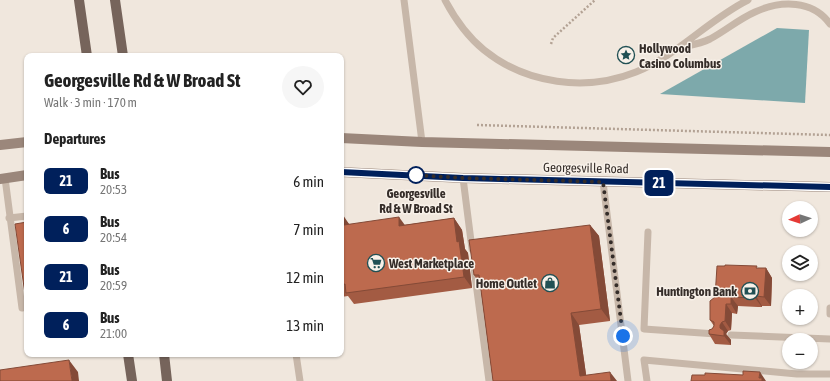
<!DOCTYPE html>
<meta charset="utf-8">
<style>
:root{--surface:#fff;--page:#f6f6f6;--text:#222;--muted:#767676}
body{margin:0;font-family:"Asap Condensed",sans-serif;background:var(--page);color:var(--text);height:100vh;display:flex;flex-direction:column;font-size:15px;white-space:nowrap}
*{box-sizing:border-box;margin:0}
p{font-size:13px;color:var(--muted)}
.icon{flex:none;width:22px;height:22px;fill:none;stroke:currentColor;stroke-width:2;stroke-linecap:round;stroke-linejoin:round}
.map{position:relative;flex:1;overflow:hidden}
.panel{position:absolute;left:24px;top:53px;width:320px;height:304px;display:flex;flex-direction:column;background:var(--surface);border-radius:8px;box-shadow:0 1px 3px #0004}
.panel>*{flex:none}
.badge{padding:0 8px;border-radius:6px;font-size:14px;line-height:26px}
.needle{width:26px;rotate:266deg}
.controls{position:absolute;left:782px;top:201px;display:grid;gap:8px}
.controls a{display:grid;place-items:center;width:36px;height:36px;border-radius:50%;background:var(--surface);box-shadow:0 1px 3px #0004;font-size:20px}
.you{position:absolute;width:20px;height:20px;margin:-10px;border:3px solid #fff;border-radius:50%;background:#1a73e8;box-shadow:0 0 0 6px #1a73e833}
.map>.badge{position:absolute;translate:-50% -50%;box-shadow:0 0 0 2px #fff}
h2{padding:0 20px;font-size:15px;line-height:36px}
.round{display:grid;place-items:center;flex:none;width:42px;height:42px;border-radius:21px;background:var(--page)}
.head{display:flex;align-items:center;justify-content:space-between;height:68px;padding:0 20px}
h1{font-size:19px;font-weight:700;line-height:30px}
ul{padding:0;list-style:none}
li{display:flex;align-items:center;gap:12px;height:48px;padding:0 20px}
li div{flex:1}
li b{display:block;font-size:15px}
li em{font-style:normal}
li .badge{min-width:44px;font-weight:700;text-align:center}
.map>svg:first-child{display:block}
.water{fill:#7da9ab}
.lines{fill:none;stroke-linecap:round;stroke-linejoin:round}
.path{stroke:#b3a294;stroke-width:2.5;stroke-dasharray:2 2;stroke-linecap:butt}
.service{stroke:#c7b7a9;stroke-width:7}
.secondary{stroke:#9b877b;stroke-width:10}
.primary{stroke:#76645b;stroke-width:10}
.wall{fill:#a35b43}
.shaded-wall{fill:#844a37}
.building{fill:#bd6a4e;stroke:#844a37}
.line-casing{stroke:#fff;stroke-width:9}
.line{stroke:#00205b;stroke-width:6}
.walk{stroke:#352d29;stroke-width:4;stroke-dasharray:0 7.2}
.stop-dot{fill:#fff;stroke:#00205b;stroke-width:2}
.labels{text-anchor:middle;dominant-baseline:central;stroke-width:3;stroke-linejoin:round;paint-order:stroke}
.poi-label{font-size:13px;font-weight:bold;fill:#352d29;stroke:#f8f1e9;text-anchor:start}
.street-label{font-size:13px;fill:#352d29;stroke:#f8f1e9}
.stop-label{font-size:13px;font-weight:bold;fill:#352d29;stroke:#f8f1e9}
</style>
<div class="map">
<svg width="830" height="381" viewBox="0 0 830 381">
<rect width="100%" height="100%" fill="#f0e7dd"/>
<!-- water -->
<path class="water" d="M777,28L809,30L805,103L660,94Z"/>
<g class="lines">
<!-- path -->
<path class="path" d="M551,44L553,38L595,0
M477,125L830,135"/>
<!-- service -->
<path class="service" d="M404,0L422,142
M445,0C455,19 467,36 484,50C526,84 586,92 636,72C678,55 708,20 748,0
M683,47C692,45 702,43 710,39C725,31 739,19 755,12C781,0 813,0 830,24
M5,178L22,308L27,307
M463,178L472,249
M603,182L628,381
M9,218L27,216
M648,232L644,329L716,334
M474,268L489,381
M830,308V314
M731,335L830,339
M296,354L300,381
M647,381L644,360L797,374H830"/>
<!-- secondary -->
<path class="secondary" d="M341,138L422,142L830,152
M0,145L27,142
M341,172L463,178L830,187
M0,179L27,175"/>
<!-- primary -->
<path class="primary" d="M79,0L87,56
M115,0L123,56
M128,354L132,381
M164,354L167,381"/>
</g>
<!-- wall -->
<path class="wall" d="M341,216L349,224L404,225L454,218L462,230L465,249L468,253L472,288L354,304L348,296L341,297Z
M590,225L599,236L610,321L579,325L586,375L617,381H493L480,284L474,275Z
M758,268H766L772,278L771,306H762V307H758L738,306L737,314L732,313L731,330L728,331L726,334L731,340V345L715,344L709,334L714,326L710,320Z"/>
<!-- shaded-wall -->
<path class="shaded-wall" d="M343,215L351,227L344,225Z
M399,217L407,228L399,226Z
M454,218L462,230L465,249L468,253L472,288L464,277L457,242Z
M590,225L599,236L610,321L601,309Z
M766,268L772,278L771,306L764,297Z
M756,296L762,306V307L755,298Z
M731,297L738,306L737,314L731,304Z
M726,304L732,313L731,330L725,321Z
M571,313L579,325L587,381L580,376Z
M722,322L728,331L726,334L731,340V345L724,336L720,328V325Z
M69,360L78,372L79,381H72Z
M610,372L617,381H611Z
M760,372L766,381H762L759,378Z"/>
<!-- building -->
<path class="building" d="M343,215L344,225L399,217V226L454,218L457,242L459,241L464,277L346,293L345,284L341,285V216Z
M27,222V293L25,294L15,224Z
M590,225L601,309L571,313L580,376L610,372L611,381H493L479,275H474L469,240Z
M725,265L757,266L756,268H766L764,297L756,296L755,298H752L731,297V304H726L725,321L722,322L720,325V328L724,331V336L709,334V330L712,329L714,326V322L710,320V301L715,297L717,266H725Z
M69,360L72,381H0V370Z
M743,371L760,372L759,378H762V381H691L692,375H705V373L743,375Z"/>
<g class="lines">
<!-- line casing -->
<g class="line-casing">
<path id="line" d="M341,172L463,178L830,187"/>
</g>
<!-- line -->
<use href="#line" class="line"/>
<!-- walk -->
<path class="walk" d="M416,175H414L463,178L603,182L623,336"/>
</g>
<!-- icons -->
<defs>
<g id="sight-ring" transform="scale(0.9)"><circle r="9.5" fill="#f8f1e9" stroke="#215054" stroke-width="1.5"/><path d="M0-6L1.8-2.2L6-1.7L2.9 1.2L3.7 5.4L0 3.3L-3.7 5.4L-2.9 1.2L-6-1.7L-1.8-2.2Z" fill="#215054"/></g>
<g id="supermarket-ring" transform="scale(0.9)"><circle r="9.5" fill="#f8f1e9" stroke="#215054" stroke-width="1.5"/><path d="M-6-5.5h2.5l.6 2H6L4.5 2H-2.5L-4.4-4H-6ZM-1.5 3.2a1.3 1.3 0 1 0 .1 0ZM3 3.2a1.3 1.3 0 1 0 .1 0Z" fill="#215054"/></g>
<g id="shop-ring" transform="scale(0.9)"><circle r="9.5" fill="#f8f1e9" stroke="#215054" stroke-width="1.5"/><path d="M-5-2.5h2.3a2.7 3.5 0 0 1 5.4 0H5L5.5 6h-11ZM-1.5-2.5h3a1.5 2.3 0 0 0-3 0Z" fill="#215054"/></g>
<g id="bank-ring" transform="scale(0.9)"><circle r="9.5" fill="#f8f1e9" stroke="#215054" stroke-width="1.5"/><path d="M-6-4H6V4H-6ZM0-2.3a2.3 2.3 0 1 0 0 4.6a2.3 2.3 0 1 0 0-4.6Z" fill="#215054"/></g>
</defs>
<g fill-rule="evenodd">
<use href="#sight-ring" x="626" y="55"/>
<use href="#supermarket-ring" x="376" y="263"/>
<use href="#shop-ring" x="550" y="283"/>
<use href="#bank-ring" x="750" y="291"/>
</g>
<!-- markers -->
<circle class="stop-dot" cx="416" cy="175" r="8"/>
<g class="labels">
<!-- poi labels -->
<g class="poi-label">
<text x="639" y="48">Hollywood<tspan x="639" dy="15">Casino Columbus</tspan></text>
<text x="389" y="263">West Marketplace</text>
<text x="537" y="283" text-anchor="end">Home Outlet</text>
<text x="737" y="291" text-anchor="end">Huntington Bank</text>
</g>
<!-- street labels -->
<g class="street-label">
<text transform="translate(586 168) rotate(1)">Georgesville Road</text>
</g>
<!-- stop labels -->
<g class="stop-label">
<text x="416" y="193">Georgesville<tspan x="416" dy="15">Rd &amp; W Broad St</tspan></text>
</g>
</g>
</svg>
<div class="controls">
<a><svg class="needle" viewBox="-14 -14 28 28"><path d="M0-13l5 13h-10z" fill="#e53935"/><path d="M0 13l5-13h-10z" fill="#767676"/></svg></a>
<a><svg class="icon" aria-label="layers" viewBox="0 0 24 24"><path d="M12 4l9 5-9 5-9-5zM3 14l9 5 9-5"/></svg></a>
<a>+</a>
<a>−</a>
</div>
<div class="you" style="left:623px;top:336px"></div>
<b class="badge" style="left:659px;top:183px;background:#00205b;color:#fff">21</b>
<section class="panel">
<div class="head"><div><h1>Georgesville Rd &amp; W Broad St</h1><p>Walk · 3 min · 170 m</p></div><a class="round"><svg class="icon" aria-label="heart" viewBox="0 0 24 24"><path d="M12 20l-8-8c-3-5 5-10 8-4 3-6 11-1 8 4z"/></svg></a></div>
<h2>Departures</h2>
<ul>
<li><span class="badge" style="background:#00205b;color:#fff">21</span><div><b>Bus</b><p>20:53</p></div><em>6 min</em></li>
<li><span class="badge" style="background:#00205b;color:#fff">6</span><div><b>Bus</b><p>20:54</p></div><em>7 min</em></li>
<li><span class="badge" style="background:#00205b;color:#fff">21</span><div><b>Bus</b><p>20:59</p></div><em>12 min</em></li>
<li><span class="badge" style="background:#00205b;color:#fff">6</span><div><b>Bus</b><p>21:00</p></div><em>13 min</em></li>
</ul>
</section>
</div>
